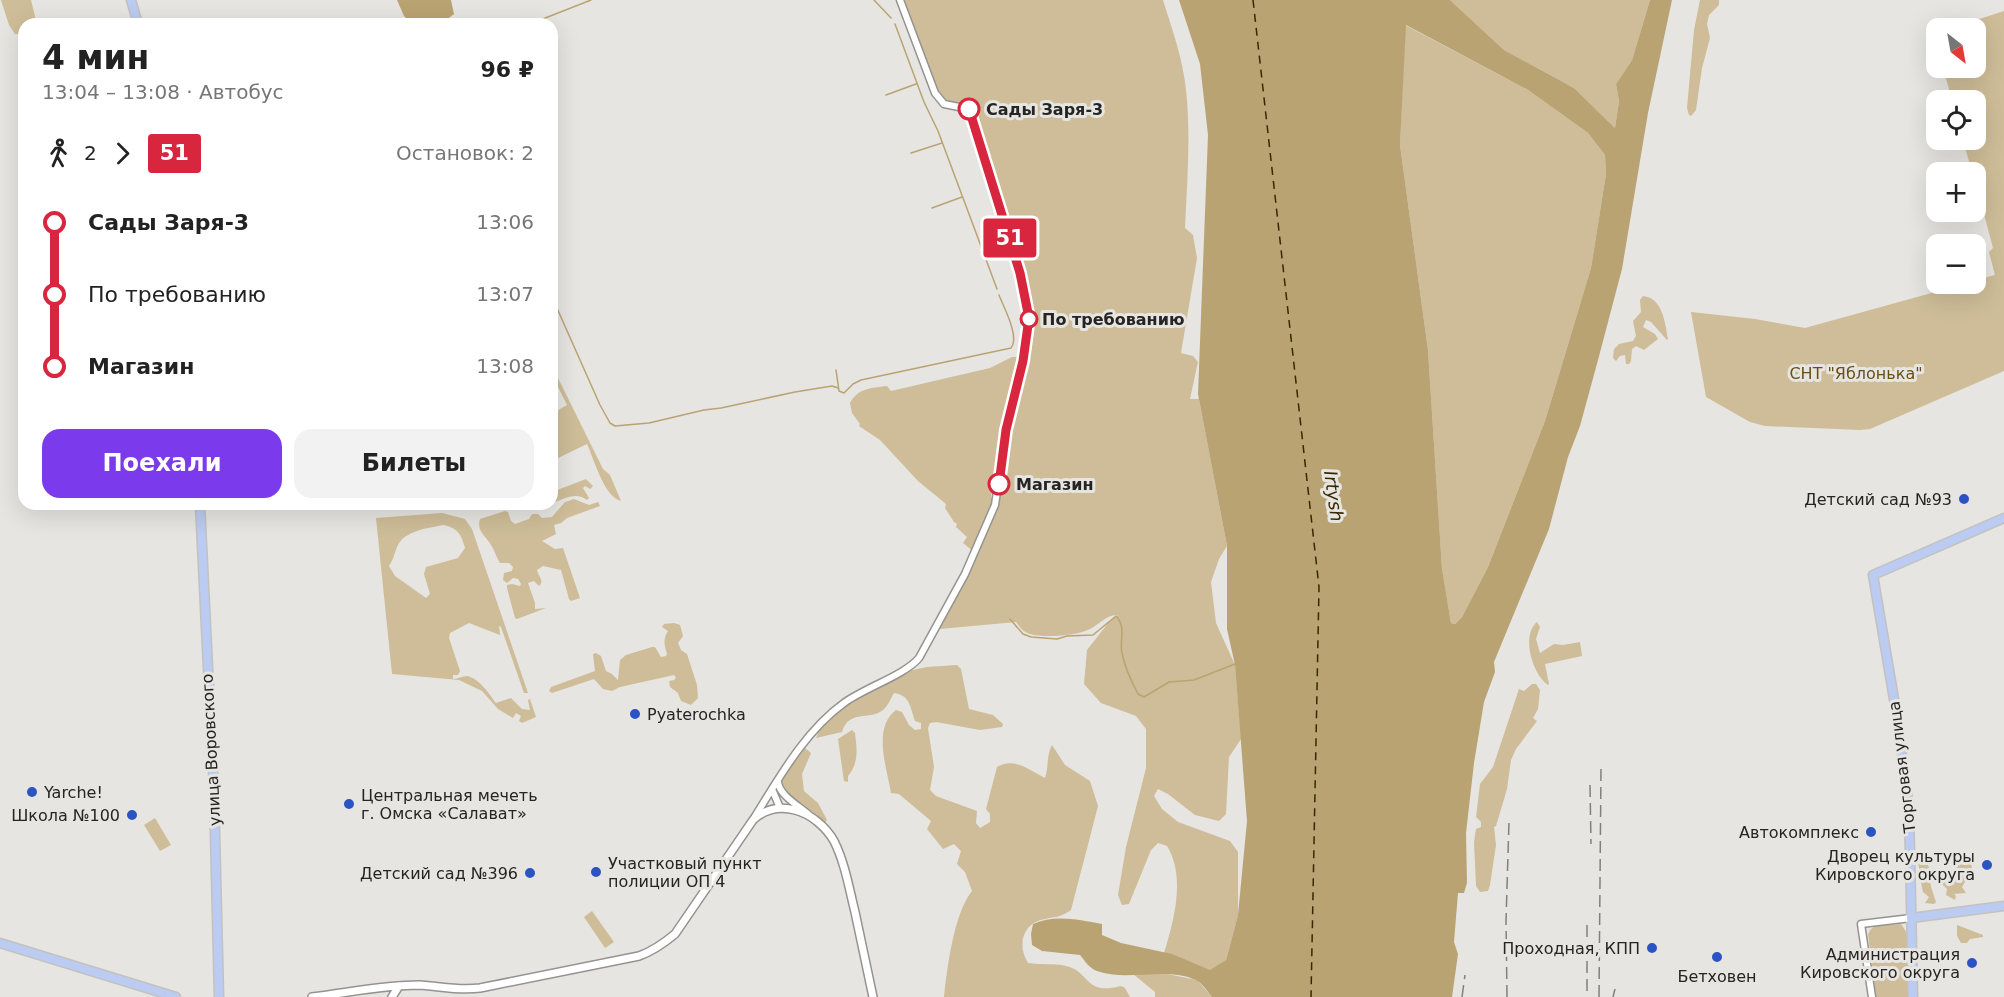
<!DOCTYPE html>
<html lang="ru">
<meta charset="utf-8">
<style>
:root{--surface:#fff;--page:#f2f2f2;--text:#222;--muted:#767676;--accent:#7c3aed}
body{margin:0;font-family:"DejaVu Sans",sans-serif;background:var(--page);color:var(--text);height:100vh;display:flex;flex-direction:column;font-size:22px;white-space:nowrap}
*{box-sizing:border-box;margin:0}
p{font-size:20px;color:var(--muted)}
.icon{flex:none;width:33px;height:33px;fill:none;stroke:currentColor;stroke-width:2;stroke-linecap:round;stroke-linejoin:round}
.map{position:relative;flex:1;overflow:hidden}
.side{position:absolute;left:18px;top:18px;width:540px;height:492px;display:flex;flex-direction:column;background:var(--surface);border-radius:18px;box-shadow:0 6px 24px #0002}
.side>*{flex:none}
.badge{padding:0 12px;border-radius:4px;font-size:21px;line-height:39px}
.needle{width:39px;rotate:149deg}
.buttons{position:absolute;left:1926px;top:18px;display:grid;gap:12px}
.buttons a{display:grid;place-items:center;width:60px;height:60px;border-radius:12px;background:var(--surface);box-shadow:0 6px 24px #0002;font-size:30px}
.map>.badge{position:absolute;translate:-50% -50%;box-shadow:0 0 0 3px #fff}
.legs{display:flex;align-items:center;gap:9px;height:66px;padding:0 24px;font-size:20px}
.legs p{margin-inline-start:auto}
.head{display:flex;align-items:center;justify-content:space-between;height:102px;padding:0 24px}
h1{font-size:33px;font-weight:600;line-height:45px}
.cta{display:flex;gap:12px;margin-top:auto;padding:12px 24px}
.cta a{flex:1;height:69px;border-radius:18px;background:var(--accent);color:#fff;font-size:24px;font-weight:600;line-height:69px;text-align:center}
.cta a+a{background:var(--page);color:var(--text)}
ul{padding:0 24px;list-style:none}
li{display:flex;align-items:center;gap:21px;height:72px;font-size:22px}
li i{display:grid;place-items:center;width:9px;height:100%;margin:0 8px;background:currentColor}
li i::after{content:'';width:15px;height:15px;margin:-8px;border:4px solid;border-radius:50%;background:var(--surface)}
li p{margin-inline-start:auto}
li:first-child i{background:linear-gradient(#0000 50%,currentColor 0)}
li:last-child i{background:linear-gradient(currentColor 50%,#0000 0)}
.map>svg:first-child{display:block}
.green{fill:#cebd98;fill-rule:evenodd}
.water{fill:#baa372;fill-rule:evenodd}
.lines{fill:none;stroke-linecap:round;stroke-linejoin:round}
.stream{stroke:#baa372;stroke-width:1.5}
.ferry{stroke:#382800;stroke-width:1.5;stroke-dasharray:8 6;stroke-linecap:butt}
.tertiary-casing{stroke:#949390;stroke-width:9}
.secondary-casing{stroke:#949390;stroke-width:10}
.primary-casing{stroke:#c2c2c1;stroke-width:11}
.tertiary{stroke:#fff;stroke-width:6}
.secondary{stroke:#fff;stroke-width:7}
.primary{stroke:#bbcbf1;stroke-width:8}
.rail{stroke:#81807e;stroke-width:1.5;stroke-dasharray:12 6;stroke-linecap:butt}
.line-1-casing{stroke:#fff;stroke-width:14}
.line-1{stroke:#d7263d;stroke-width:9}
.stop-1-dot{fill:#fff;stroke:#d7263d;stroke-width:3}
.poi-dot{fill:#2c53c2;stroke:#e6e5e1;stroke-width:2}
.labels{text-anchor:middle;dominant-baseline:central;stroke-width:6;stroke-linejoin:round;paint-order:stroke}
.stop-label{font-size:16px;font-weight:bold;fill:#252423;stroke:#e6e5e1;text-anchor:start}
.park-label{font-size:16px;fill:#685015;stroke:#e6e5e1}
.poi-label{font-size:16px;fill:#252423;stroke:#e6e5e1;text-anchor:end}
.street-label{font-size:16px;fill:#252423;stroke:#e6e5e1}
.water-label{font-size:18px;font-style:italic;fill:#382800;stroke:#e6e5e1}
</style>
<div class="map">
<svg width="2004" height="997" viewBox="0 0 2004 997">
<rect width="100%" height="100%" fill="#e6e5e1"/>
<!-- green -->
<path class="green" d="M1,0H31L37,24H24V35L15,34L9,25Z
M903,0H1163C1172,29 1183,59 1186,90C1191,135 1187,183 1185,228L1193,235L1197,258L1181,353L1193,356L1198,362L1190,399H1199L1227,546L1219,559L1211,582L1216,623L1235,665L1241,739L1229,757L1226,814L1219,821L1195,815L1168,794L1158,789L1154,796L1162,809L1178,822L1230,841L1238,852V915L1226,960L1210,971L1164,953C1174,920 1186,877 1167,846L1158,843L1151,850L1129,904L1122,905L1118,895L1126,847L1146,768V729L1136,716L1101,703L1084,684L1087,650L1109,622L1118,615C1107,614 1100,624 1090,629C1077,636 1044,638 1030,634C1023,632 1020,627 1016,622L940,629L999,500L1008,433L1023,377L1033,325L1024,276L970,101C958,104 951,107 940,98Z
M1450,0H1650L1632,60L1616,84L1619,101L1615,128L1574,88L1504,50Z
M1700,0H1719V5L1709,15L1707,24L1710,38L1702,68L1696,110L1691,116L1689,115L1687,108L1694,30Z
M2004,11V371L1870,429L1860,430L1765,426L1750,422L1706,397L1691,312L1755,319L1805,328L1964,284H1976V280L1995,275L1989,252L1993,248L1976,184V172H1972L1963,140H1976V100H1952L1943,68H1976V28H1952Z
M1405,25L1528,90L1588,133L1605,155L1606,174L1591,268L1545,421L1488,567L1462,617L1455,624L1451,623L1442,570L1428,350L1400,145Z
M1643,296C1663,298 1665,323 1668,339L1667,340L1651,322L1646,320L1643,327L1655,334L1658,339L1644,350L1636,346L1632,349L1631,361L1629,364H1626L1625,355L1620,356L1616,361L1613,358L1614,349L1619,344L1633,341L1636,336L1633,321L1641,312L1640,300Z
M1012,357H1019V362L1001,433L991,497L993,500L983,530L973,551L963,543L967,537L956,527L957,524L954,522L945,508L946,504L918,481L880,440L859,426L860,424L852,413L850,403C858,388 871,388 887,386L891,391L990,368Z
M557,376L603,469L610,475L621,501C604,497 594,459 587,444L552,461V435L557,438V436L553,413L567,405L555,381Z
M586,479L593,486L590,489L585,486L583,488L589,498L587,500C576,491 564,499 552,503V492Z
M574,499L589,505L598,502L600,506L567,518L561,523L554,525L556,534L542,541L555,549L563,548L580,598L571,601L569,599L561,570L543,566L537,570C538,576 545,581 539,586L534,581L528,583L535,603V609L546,608L517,619L515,618L507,588V585L512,584L520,586L521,584L518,579L513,578L507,583L503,580L504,573L512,571L513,567L509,563H500C496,557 495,551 491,545C486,536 476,531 480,519L505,511L508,512L511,521L515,524L529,519L532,514H538L542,518L552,517L565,502Z
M442,513L465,519L472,529L528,693H524L501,627L499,626L500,635L469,623L450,633L449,638L460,671L458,675H453V679C458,679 462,676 467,676C479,678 490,695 496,703L511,698L522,709L530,710L528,700L530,699L536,717L522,723L519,721L521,716L516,713L513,718L498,709L482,691L459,680L392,674L376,518ZM443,525C458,528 461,534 465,548L458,558L426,567L424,574L430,594L426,598L395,576L389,566C394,559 395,550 399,543C408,530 429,528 443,525Z
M1537,622L1540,627L1536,639L1540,653L1554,644L1563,645L1580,642L1582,656L1545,664L1549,684L1548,685C1532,674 1521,635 1537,622Z
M674,623L680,625L683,636L678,643L681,650L687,654L697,685L698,698L691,705L681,701L678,693L670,687L669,681L674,680L676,678L674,675L620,687L612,691L603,689L594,679L552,693L549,691L551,687L595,671L593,654L596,653L601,656L606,671L612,674L618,680L620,660L626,655L652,647H655L661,657L666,656L667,654C664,644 663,639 668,631L662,627L664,624Z
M957,665L961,669L969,709L993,715L1003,724L1002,727L980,730L936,722L930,723L928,728L934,767L930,790L936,796L977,811L976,823L980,828L990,822V814L986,809L997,767C1015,757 1029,770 1045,778C1049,767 1046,756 1052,745L1065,765L1090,781L1098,806L1071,910C1059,918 1058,916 1045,919C1022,923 1017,945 1028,963C1041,965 1054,963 1066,966C1090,971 1084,996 1121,986L1125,988L1130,997H944C947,968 954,913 972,891L965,872L957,864L961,851L954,844L943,849L927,829L931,821L899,794L891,793C887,768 872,728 896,710L902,712L909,725L915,730L921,729V723L915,721C910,707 910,695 894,693C891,698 888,706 883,710C869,721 849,709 842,732L816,738L821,727L842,707L903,672L927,667Z
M1532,684H1536L1540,690L1538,709L1533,718L1537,721L1516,749L1511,760L1507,789L1496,826L1494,827L1496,845L1490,885L1488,891L1480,892L1476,886L1474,842L1476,829L1481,827V822L1476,817L1480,784L1493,767L1519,689L1524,691Z
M852,730L855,733C857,749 859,763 848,776V782L844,781L838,739Z
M805,748L811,753L802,774L804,791L818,803L827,820L825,823L783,791L779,781L801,750Z
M155,818L171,845L160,851L144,825Z
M1922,859C1932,866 1929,871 1930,882C1931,888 1934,896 1936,902L1934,904L1925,903L1929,897L1923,892L1920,878L1924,874L1920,872L1918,863Z
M1965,860H1969L1972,867L1968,877L1964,879L1965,882L1962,887L1966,893L1954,894L1956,896L1955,900L1946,895L1947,889L1940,882L1936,872L1943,868L1949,876L1955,877L1954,863L1959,862V866Z
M592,911L614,942L605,948L584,917Z
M1901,924L1907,933L1908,997H1876L1868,934L1871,929L1875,926Z
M1957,925L1983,935V937L1970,939L1967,943H1961L1957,936Z
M1133,974H1167L1197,980L1212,997H1155V992Z"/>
<!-- water -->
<path class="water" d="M397,0H451L454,14L441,24H412L404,16Z
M1179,0H1450L1504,50L1574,88L1615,128L1619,101L1616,84L1632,60L1650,0H1672L1648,113L1622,269L1598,360L1580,426L1568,457L1549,529L1494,662L1495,672L1484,702L1474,763L1466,833L1467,883L1464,893H1458L1454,942L1458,954L1452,997H1212C1208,992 1202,983 1196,980C1166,966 1127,982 1097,971C1089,968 1085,961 1080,955L1042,951L1032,945L1031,934L1033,924C1055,914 1079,920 1102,924V935L1121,943L1172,954L1210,970L1226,960L1238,915L1247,821L1235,665L1227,629V546L1198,394L1208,135L1200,64ZM1406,25L1528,90L1588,133L1605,155L1606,174L1591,268L1545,421L1488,567L1462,617L1455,624L1451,623L1442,569L1428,350L1400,145Z"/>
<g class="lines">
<!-- stream -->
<path class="stream" d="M874,0L891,18
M530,24L591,0
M895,24L924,102L938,131L997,289
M886,95L916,84
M911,153L942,143
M932,208L962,197
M552,297L600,405L610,423L615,426L649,423L704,410L721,408L795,392L832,386L838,388
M836,370L839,391L844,393L853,384L861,380L1011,348C1020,337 1004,308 999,295
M1010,619L1023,634L1031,637L1057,639L1067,636L1093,635L1116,616C1127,628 1119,639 1122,653C1125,668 1131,681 1138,694L1144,697L1169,682L1194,680L1235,664"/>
<!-- ferry -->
<path class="ferry" d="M1253,0L1319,587L1311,997"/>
<!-- tertiary casing -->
<g class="tertiary-casing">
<path id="tertiary" d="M778,782C779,795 799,806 809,815
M772,789L780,808
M754,818C779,778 805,731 844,703C864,688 905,675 919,658L965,574L995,505L1006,430L1022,369L1029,328L1026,297L1020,272L969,109L944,104L935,93L900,0
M1872,997L1861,924L1911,918"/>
</g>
<!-- secondary casing -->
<g class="secondary-casing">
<path id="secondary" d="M312,997C347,993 383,985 419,985C440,986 457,991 480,988L639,956C653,951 663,944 675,934L753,820C765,809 779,806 795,810C811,814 826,827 834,841C845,863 849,888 855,912C861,940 867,969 873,997
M392,997L399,986"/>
</g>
<!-- primary casing -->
<g class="primary-casing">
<path id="primary" d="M131,0L138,24
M200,504L214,791L219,997
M1911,918L2004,906
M0,943L176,997
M1913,997L1909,809L1896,711L1873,575L2004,518"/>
</g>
<!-- tertiary -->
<use href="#tertiary" class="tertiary"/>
<!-- secondary -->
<use href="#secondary" class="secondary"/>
<!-- primary -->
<use href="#primary" class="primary"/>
<!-- rail -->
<path class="rail" d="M1590,785L1591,844
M1587,925V997
M1462,997L1465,975
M1507,997L1506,921L1509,821
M1599,997L1601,767
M1613,997L1615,989"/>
</g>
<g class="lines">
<!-- line-1 casing -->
<g class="line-1-casing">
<path id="line-1" d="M969,109L1020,273L1029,318L1023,361L1006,430L999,484"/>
</g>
<!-- line-1 -->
<use href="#line-1" class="line-1"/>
</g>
<!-- markers -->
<g class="stop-1-dot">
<circle cx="969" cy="109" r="10"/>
<circle cx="1029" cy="319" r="8"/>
<circle cx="999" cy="484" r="10"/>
</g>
<g class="poi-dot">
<circle cx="1964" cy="499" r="6"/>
<circle cx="635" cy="714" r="6"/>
<circle cx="32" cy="792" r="6"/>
<circle cx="349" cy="804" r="6"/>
<circle cx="132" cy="815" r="6"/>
<circle cx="1871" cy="832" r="6"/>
<circle cx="1987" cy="865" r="6"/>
<circle cx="596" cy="872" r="6"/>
<circle cx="530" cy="873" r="6"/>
<circle cx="1652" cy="948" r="6"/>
<circle cx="1717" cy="957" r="6"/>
<circle cx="1972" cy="963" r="6"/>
</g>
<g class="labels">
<!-- stop labels -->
<g class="stop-label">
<text x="986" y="109">Сады Заря-3</text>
<text x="1042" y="319">По требованию</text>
<text x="1016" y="484">Магазин</text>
</g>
<!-- park labels -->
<g class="park-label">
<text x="1856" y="373">СНТ "Яблонька"</text>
</g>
<!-- poi labels -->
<g class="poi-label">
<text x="1952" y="499">Детский сад №93</text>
<text x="647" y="714" text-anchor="start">Pyaterochka</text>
<text x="44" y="792" text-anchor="start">Yarche!</text>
<text x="361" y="795" text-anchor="start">Центральная мечеть<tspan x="361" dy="18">г. Омска «Салават»</tspan></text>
<text x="120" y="815">Школа №100</text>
<text x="1859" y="832">Автокомплекс</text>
<text x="1975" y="856">Дворец культуры<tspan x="1975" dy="18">Кировского округа</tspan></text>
<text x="608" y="863" text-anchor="start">Участковый пункт<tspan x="608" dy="18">полиции ОП 4</tspan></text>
<text x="518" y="873">Детский сад №396</text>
<text x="1640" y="948">Проходная, КПП</text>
<text x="1960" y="954">Администрация<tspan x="1960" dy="18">Кировского округа</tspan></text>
<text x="1717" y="976" text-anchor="middle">Бетховен</text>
</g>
<!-- street labels -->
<g class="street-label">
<text transform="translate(211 750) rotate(-93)">улица Воровского</text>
<text transform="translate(1902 767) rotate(-97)">Торговая улица</text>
</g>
<!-- water labels -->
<g class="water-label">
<text transform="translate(1334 496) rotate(82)">Irtysh</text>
</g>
</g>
</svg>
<div class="buttons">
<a><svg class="needle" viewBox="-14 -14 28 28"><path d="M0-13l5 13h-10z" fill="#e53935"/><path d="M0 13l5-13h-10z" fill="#767676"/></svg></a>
<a><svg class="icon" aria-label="locate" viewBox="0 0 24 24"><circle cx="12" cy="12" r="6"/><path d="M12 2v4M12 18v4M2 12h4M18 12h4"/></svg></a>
<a>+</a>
<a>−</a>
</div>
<b class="badge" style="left:1010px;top:238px;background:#d7263d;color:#fff">51</b>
<section class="side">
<div class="head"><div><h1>4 мин</h1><p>13:04 – 13:08 · Автобус</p></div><b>96 ₽</b></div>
<div class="legs"><svg class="icon" aria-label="walk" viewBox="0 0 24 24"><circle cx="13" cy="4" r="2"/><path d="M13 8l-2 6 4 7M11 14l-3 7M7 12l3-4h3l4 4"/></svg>2<svg class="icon" aria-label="forward" viewBox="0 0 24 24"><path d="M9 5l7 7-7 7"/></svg><b class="badge" style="background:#d7263d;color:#fff">51</b><p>Остановок: 2</p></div>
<ul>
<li><i style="color:#d7263d"></i><b>Сады Заря-3</b><p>13:06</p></li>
<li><i style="color:#d7263d"></i><span>По требованию</span><p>13:07</p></li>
<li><i style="color:#d7263d"></i><b>Магазин</b><p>13:08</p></li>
</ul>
<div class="cta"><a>Поехали</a><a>Билеты</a></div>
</section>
</div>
